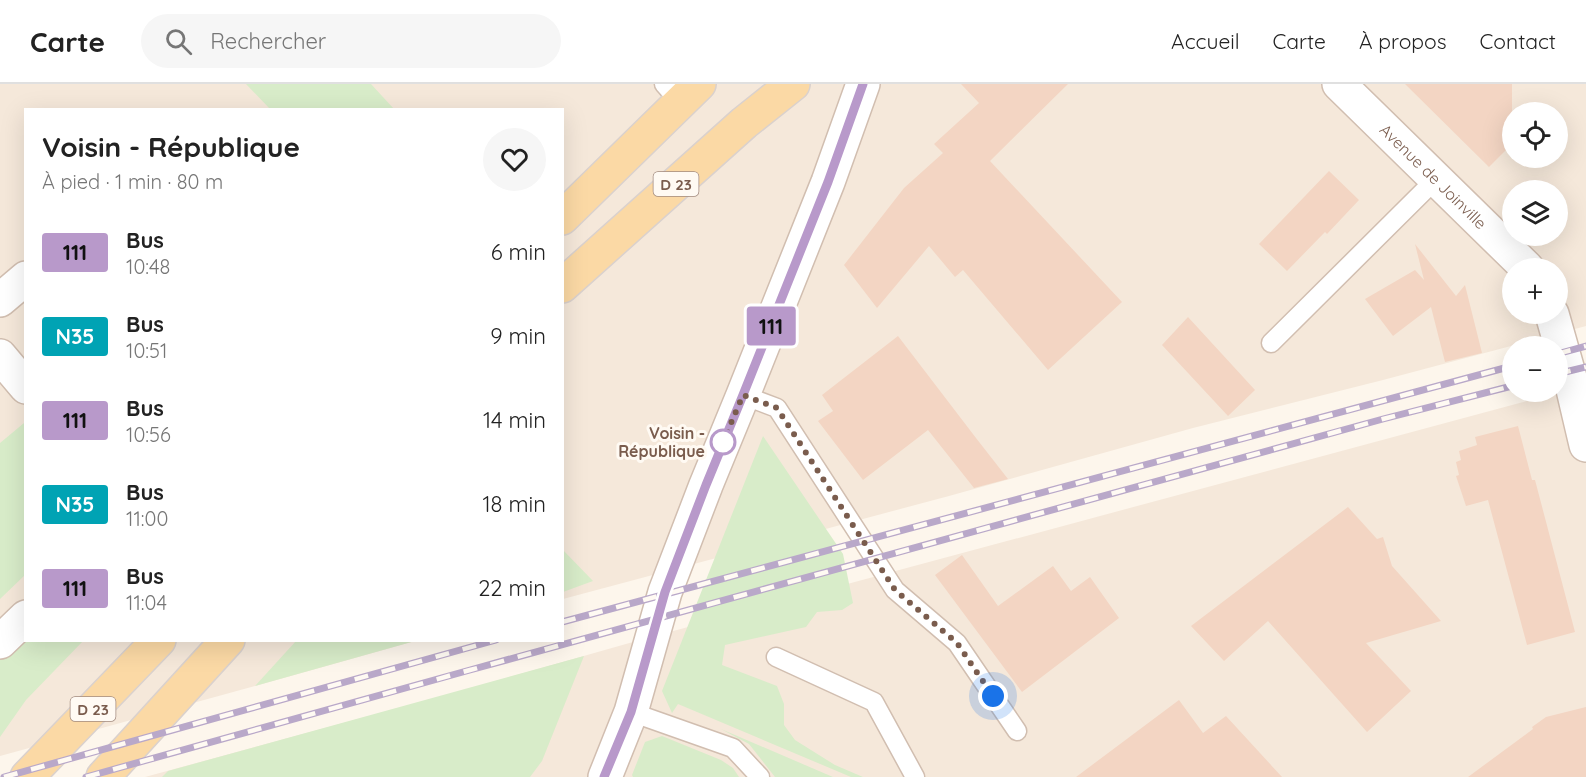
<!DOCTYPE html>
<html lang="fr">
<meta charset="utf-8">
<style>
:root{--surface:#fff;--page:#f6f6f6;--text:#222;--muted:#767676;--line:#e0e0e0}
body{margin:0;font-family:Quicksand,sans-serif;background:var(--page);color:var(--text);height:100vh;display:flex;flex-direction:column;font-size:22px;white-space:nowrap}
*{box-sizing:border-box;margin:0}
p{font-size:20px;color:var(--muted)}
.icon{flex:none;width:33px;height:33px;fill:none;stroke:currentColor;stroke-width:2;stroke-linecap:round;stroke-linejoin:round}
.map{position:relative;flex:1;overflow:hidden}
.panel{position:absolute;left:24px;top:24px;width:540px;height:534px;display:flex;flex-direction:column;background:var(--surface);border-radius:0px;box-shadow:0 6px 24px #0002}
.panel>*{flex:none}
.badge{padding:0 12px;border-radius:4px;font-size:21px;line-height:39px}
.buttons{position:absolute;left:1502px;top:18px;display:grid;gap:12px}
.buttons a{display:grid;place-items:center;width:66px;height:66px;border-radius:50%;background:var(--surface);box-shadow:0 6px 24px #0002;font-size:30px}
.you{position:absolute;width:30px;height:30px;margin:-15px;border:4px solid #fff;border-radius:50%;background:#1a73e8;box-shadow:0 0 0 9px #1a73e833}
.map>.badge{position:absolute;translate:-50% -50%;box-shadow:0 0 0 3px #fff}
.round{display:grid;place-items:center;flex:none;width:63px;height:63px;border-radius:32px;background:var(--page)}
.head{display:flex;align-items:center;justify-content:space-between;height:102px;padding:0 18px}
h1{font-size:28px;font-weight:700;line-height:45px}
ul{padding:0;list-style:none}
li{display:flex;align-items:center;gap:18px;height:84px;padding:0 18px}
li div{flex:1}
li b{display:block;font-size:22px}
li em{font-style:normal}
li .badge{min-width:66px;font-weight:700;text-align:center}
header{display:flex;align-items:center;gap:36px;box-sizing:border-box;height:84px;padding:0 30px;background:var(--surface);border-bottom:2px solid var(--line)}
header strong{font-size:28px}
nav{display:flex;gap:33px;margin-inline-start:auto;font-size:21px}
.search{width:420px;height:54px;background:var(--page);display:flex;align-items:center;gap:15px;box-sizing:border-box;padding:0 21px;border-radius:33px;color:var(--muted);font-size:22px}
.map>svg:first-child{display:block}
.residential{fill:#f5e8da;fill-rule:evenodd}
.green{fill:#d8ecc9}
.building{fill:#f3d5c3}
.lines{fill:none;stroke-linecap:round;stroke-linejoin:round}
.lane-casing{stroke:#d1beb0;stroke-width:21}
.street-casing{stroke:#d1beb0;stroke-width:36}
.primary-casing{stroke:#dad1cd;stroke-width:36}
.lane{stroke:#fff;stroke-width:18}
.street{stroke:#fff;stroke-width:33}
.primary{stroke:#fbd9a5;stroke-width:33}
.rail-casing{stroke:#b9a8c9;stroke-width:7}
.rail{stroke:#fffaf3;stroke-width:4.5;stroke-dasharray:14;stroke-linecap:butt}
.line-casing{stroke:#fff;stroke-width:14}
.line{stroke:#b899ca;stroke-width:9}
.walk{stroke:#7a5c4d;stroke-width:6;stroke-dasharray:0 10.8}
.stop-dot{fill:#fff;stroke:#b899ca;stroke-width:3}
.labels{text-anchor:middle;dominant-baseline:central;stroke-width:6;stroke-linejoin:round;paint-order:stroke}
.shield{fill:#fffaf3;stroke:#a28b7f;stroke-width:1.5}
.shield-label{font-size:15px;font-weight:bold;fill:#7a5c4d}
.street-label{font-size:16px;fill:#7a5c4d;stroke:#fffaf3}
.stop-label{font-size:16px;font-weight:bold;fill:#7a5c4d;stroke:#fffaf3;text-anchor:end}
</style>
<header>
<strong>Carte</strong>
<div class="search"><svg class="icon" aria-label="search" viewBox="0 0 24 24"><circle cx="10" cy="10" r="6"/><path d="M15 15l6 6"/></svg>Rechercher</div>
<nav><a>Accueil</a><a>Carte</a><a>À propos</a><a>Contact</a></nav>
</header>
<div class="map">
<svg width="1586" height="693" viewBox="0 0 1586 693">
<rect width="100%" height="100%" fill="#fdf6ec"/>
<!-- residential -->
<path class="residential" d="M0,0H1586V242L1383,296L1193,344L949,412L563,515L562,26H26V556L415,557L255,602L0,672ZM1512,28H1557V74H1512ZM1512,106H1557V152H1512ZM1512,184H1557V230H1512Z
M1586,301V693H145L443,612L640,556Z"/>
<!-- green -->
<path class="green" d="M246,0H371L394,25H270Z
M24,339L26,341L25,491L0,515V359Z
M763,352L843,470L853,519L842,526L817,528L806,543L725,561L722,581L777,602L784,620V641L795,656L835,681L863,693H851L678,620L672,629L662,607Z
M563,466L593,497L563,508Z
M25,546L26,556L83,557L26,616L0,653V572Z
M296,557V556L415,557L255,602Z
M584,572L542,677L530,693H162L168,687Z
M721,645L833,693H775L749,660Z
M662,652L721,676L733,684L739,693H633L632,691L645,658Z"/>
<!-- building -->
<path class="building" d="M961,0H1068L990,77L1122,218L1048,286L963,186L955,193L929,162L877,224L844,181L904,104L943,69L934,60L979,19Z
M1405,0H1512V60L1489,83Z
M1329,87L1359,116L1327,150L1325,148L1287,187L1259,160Z
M1415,160L1456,212L1465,201L1482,269L1445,278L1431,223L1393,252L1365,215L1415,186L1424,196Z
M1188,233L1255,306L1228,332L1162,261Z
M898,252L976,354L1008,395L974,404L928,346L863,396L818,337L833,327L822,311Z
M1518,342L1532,396H1535L1575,548L1527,561L1488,416L1466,422L1456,392L1459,391L1456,378L1461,376L1459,367L1477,361L1475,353Z
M1348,423L1377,455L1383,453L1392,482L1441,537L1366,559L1411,607L1367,648L1268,537L1224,577L1191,542Z
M962,471L998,522L1053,482L1071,507L1090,493L1119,534L1022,608L935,491Z
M1179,616L1203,649L1226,632L1282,693H1076Z
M1586,623V693H1468L1533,645L1532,643L1546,633Z"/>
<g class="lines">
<!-- lane casing -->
<g class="lane-casing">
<path id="lane" d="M664,0L680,18
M1271,259L1436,95
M743,311L777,324L895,506L957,559L1017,647
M776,573L874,618L915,693
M631,628L733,664L760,693"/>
</g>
<!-- street casing -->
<g class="street-casing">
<g id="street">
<path id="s1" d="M1339,0L1527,184"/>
<path d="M0,216L26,194"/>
<path d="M1552,230L1571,297L1586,361"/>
<path d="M0,272L26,303"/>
<path d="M0,558L26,533"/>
<path d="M605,693L631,628L665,508L706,401L743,311L828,98L863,0"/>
</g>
</g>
<!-- primary casing -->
<g class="primary-casing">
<path id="primary" d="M562,134L699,0
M562,202L744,39L793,0
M27,693L159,556
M103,693L228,556"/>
</g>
<!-- lane -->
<use href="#lane" class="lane"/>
<!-- street -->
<use href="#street" class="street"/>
<!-- primary -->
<use href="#primary" class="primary"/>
<!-- rail casing -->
<g class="rail-casing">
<path id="rail" d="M1557,270L1586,262
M1557,290L1586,283
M562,538L1512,282
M4,693L496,556
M86,693L470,586L1383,335L1512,302"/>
</g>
<!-- rail -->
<use href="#rail" class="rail"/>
</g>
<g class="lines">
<!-- line casing -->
<g class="line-casing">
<path id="line" d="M604,693L631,628L665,508L673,487L706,401L743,311L828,98L863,0"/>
</g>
<!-- line -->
<use href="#line" class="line"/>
<!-- walk -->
<path class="walk" d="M723,358L743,311L777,324L895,506L957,559L993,612"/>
</g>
<!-- markers -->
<circle class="stop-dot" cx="723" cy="358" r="12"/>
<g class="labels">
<!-- shield labels -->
<g class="shield">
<rect x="653.5" y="88" width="45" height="24" rx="4.5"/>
<rect x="70.5" y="613" width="45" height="24" rx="4.5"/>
</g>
<g class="shield-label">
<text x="676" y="100">D 23</text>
<text x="93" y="625">D 23</text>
</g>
<!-- street labels -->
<g class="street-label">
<text stroke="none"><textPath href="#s1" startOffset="132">Avenue de Joinville</textPath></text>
</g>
<!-- stop labels -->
<g class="stop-label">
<text x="705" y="349">Voisin -<tspan x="705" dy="18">République</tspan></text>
</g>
</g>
</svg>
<div class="buttons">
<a><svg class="icon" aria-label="locate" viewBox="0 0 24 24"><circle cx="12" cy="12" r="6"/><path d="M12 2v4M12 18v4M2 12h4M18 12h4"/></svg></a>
<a><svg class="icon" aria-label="layers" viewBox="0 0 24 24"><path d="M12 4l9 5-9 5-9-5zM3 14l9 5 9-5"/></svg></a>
<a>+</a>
<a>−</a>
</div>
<div class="you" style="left:993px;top:612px"></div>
<b class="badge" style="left:771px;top:242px;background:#b899ca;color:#111">111</b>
<section class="panel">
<div class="head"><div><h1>Voisin - République</h1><p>À pied · 1 min · 80 m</p></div><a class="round"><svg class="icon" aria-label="heart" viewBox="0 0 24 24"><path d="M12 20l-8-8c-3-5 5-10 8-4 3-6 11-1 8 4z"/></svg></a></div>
<ul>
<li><span class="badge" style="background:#b899ca;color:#111">111</span><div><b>Bus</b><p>10:48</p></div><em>6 min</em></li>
<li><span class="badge" style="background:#00a3b4;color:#fff">N35</span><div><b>Bus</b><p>10:51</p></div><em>9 min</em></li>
<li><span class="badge" style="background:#b899ca;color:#111">111</span><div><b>Bus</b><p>10:56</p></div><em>14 min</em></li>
<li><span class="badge" style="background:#00a3b4;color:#fff">N35</span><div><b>Bus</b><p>11:00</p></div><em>18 min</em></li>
<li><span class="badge" style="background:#b899ca;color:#111">111</span><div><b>Bus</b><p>11:04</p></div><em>22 min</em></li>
</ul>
</section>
</div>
